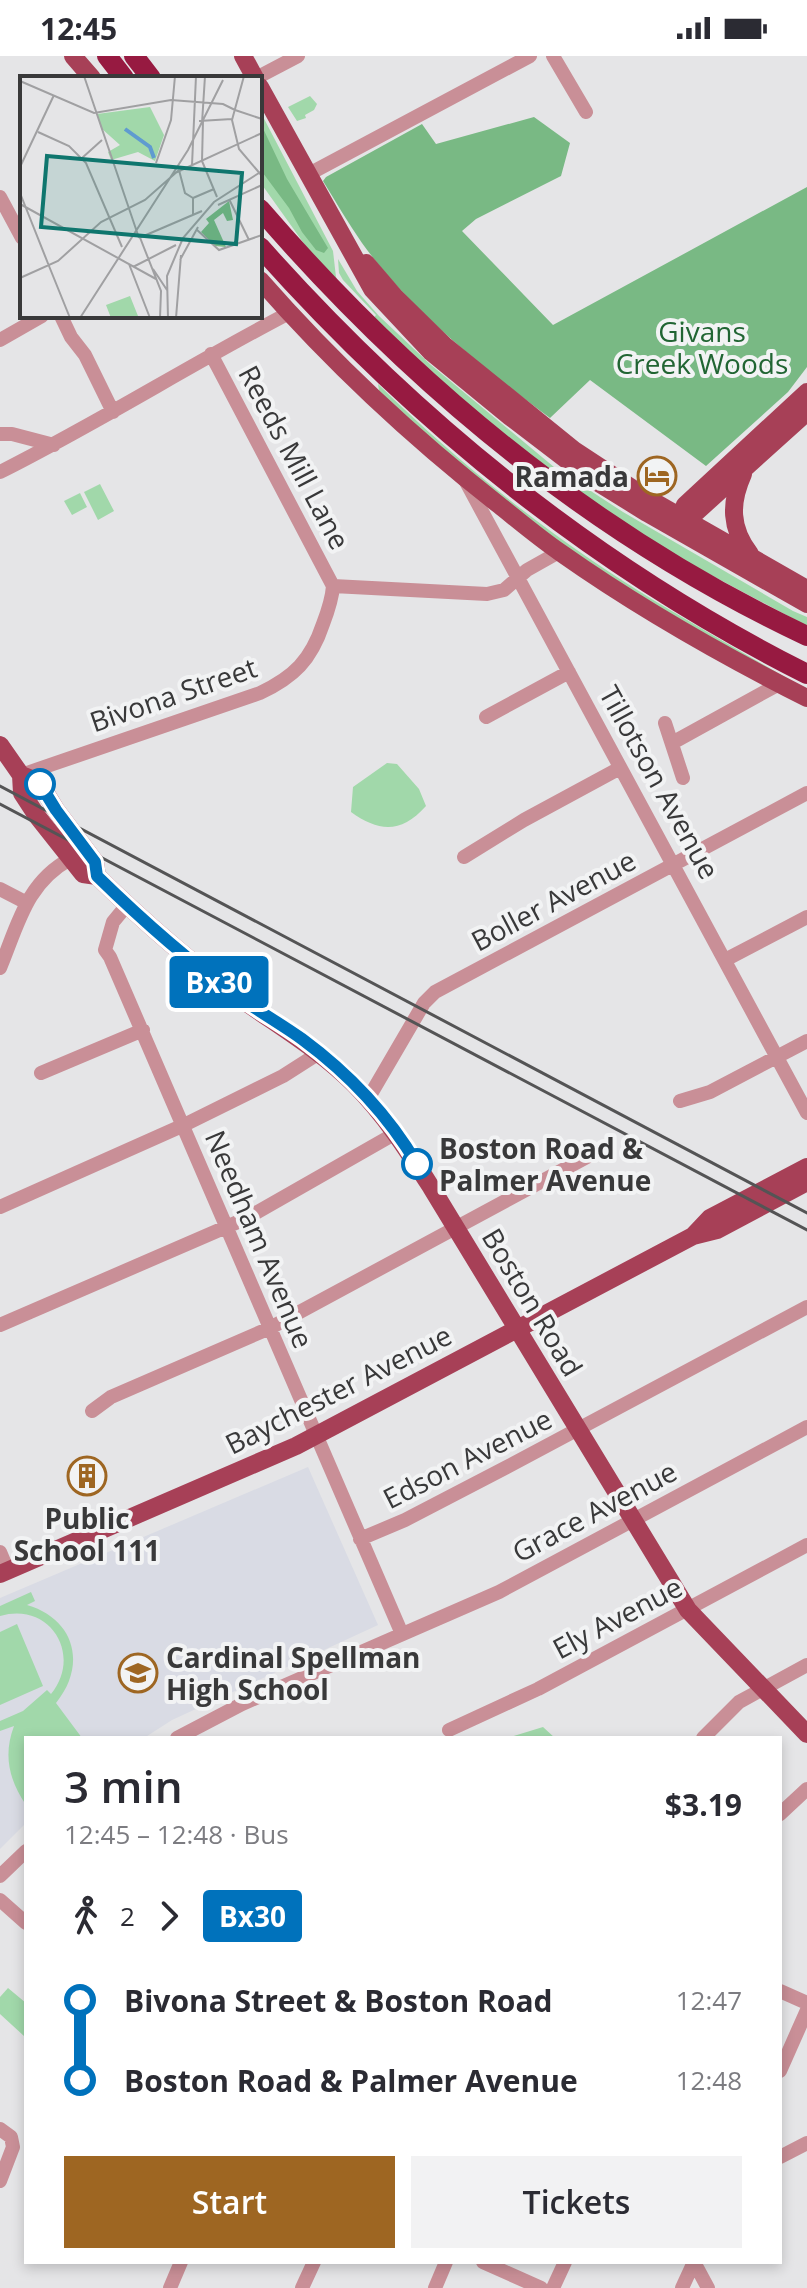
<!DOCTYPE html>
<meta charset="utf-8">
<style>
:root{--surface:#fff;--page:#f2f2f3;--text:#2b2b33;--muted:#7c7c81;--accent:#9e6622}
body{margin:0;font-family:"Open Sans",sans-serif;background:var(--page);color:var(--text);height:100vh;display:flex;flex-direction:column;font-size:30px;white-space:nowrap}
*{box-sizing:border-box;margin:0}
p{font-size:26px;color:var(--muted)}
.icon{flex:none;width:44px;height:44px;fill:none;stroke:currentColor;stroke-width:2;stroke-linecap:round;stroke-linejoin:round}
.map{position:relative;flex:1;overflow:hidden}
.panel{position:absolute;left:24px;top:1680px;width:758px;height:528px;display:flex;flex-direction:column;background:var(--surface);border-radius:0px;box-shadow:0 4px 12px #0003}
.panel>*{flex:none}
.badge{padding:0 16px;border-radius:6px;font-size:28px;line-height:52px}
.map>.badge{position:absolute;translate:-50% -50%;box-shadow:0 0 0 4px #fff}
.legs{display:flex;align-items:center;gap:12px;height:88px;padding:0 40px;font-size:26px}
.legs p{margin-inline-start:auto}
.headline{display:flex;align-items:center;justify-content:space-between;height:136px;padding:0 40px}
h1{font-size:44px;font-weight:600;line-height:60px}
.primary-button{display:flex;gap:16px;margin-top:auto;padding:16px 40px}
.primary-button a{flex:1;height:92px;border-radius:0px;background:var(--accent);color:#fff;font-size:32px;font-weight:600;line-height:92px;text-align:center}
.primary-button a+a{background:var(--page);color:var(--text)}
ul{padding:0 40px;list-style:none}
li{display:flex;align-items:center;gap:28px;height:80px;font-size:30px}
li i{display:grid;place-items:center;width:12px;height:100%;margin:0 10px;background:currentColor}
li i::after{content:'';width:20px;height:20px;margin:-10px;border:6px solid;border-radius:50%;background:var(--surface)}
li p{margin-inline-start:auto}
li:first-child i{background:linear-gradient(#0000 50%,currentColor 0)}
li:last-child i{background:linear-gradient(currentColor 50%,#0000 0)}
.status{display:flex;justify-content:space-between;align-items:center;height:56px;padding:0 40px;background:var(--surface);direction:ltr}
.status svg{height:22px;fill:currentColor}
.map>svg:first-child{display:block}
.built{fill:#d9dbe4}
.green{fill:#a1d8aa}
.forest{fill:#79b984}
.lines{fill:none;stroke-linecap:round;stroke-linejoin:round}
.minor{stroke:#c98f97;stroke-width:14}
.major{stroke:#a74057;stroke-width:18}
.highway{stroke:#971a41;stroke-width:20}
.rail{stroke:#545455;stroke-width:3}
.line-1-casing{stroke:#fff;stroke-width:18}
.line-1{stroke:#0072bc;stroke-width:12}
.stop-1-dot{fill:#fff;stroke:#0072bc;stroke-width:4}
.labels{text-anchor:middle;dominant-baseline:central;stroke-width:8;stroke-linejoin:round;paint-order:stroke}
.park-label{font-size:28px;fill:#216533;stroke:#f2f3f4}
.street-label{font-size:28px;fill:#39393a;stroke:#f2f3f4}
.poi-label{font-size:28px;font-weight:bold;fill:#39393a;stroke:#f2f3f4;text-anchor:end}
.stop-label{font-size:28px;font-weight:bold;fill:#39393a;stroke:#f2f3f4;text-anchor:start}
.inset-river{fill:none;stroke:#5f9bd0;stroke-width:4}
.inset-road{fill:none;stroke:#a0a0a2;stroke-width:2}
.view{fill:#0f766e;fill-opacity:0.15;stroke:#0f766e;stroke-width:4}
.inset-edge{fill:none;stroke:#39393a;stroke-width:4}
</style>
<div class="status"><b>12:45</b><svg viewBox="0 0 49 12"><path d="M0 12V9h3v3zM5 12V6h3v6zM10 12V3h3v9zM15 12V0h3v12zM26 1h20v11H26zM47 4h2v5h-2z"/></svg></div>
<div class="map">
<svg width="807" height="2232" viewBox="0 0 807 2232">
<rect width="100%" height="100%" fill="#e5e5e7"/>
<!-- built -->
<path class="built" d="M308,1411L378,1569L172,1664L144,1682H26V1767L0,1793V1542Z"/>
<!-- green -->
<path class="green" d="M310,40L317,48L314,54L305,59L306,62L297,65L288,51Z
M260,55L333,195L336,221L343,234L320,210L260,126Z
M338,203L357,235L379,260L431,309L554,411L623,456L793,555L807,561V570L681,503L607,456L495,373L372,264L376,259L343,224L339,217Z
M378,328C461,410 555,484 655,545C705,575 756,604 807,634L652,550L522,461L380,341Z
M100,428L114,455L98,464L84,436Z
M80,437L87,451L72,459L64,445Z
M387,707L397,708L419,733L426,750C401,778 379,776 351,756L353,731Z
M31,1536L35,1545L27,1549C75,1563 87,1609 56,1647L82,1682H26V1749C9,1724 3,1699 14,1670L0,1675V1665L23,1655L47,1634L51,1638C83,1599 50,1545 0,1560V1550Z
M17,1568L43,1630L0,1649V1576Z
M543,1671L555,1682H507Z
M8,1932L26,1947L24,1980L0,1958V1941Z"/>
<!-- forest -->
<path class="forest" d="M534,61L570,87L561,120L476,163L462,175L553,269L807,131V311L788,336L706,410L590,324L550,362C484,313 410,254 362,187C348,167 336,146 323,125L326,121L422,68L436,88Z
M260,66L287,123L328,192L324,197L316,194L302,176L289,152L260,113Z"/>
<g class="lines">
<!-- minor -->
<path class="minor" d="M553,0L586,56
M256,22L298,0
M307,119L530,0
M0,141L22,182
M61,260L71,281L85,299L113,356
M0,284L42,260
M211,298L333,530L487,538L504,534L527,514L559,496
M0,378H12L54,389
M0,416C98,367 191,308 289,257
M465,424L807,1057
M486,661L569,616
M665,667L683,722
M672,687L779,628
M21,719L260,637C294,621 311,604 323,568C328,555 332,544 333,530
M464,801L524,764L620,712
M0,833L27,847
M127,849L113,866L105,894L110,901L402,1578
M725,904L807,861
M0,912C18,869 26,827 70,803
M41,1017L143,974
M368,1043L424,947L435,936L807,737
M680,1045L710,1036L807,985
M0,1151L184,1069L283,1020L319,997
M0,1269L247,1162L396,1077
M92,1355L111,1341L270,1272L596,1096
M360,1483L405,1464L505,1412L807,1251
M0,1496L8,1515
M449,1674L538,1633L807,1489
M177,1682L242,1648L499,1536L807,1371
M703,1682L739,1646L807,1609
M780,1758L807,1733
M0,1820L26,1795
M0,1844L26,1867
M780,1935L807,1947
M780,2015L807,1954
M0,2073L11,2081L13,2091L0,2125
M780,2101L807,2087
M483,2206L541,2232
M694,2206L708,2232
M170,2232L181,2206
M302,2232L314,2206
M435,2232L446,2206
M553,2232L565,2206
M682,2232L694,2206"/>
<!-- major -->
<path class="major" d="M73,0L92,22
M243,0L255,22
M260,31L372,233L431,296L509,360L589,421L647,457L807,548
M366,207L396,242L444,289L574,394L644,440L807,533
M260,224C332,306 413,382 499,449C519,465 539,482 561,497C639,552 722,599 807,642
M743,418C730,447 730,472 750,498
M681,470L807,356
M676,471L685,449L807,336
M0,689L21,719L22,737L37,760L83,818L97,820C141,863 187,904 237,940C277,969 319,993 354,1028C385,1059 408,1095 431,1131L688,1554L807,1678
M21,719L39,726L56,754L95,806L97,820
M693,1180L710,1162L807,1111
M0,1518L296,1390L693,1180L717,1174L807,1126"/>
<!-- highway -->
<path class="highway" d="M107,0L124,22
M134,0L151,22
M260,153C413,330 595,480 807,580
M260,191C415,365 598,513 807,618"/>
<!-- rail -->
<path class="rail" d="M0,730L807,1157
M0,748L807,1174"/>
</g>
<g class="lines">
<!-- line-1 casing -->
<g class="line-1-casing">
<path id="line-1" d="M40,728L56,754L95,806L97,820C141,863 187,904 236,939C258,955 281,968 302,983C348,1017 388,1059 417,1108"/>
</g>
<!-- line-1 -->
<use href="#line-1" class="line-1"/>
</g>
<!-- icons -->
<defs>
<g id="hotel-ring" transform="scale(2)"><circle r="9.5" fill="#f2f3f4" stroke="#9e6622" stroke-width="1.5"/><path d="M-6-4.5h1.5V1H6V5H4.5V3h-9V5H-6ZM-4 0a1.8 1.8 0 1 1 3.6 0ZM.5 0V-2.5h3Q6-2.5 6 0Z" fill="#9e6622"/></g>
<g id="building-ring" transform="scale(2)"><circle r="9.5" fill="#f2f3f4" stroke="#9e6622" stroke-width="1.5"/><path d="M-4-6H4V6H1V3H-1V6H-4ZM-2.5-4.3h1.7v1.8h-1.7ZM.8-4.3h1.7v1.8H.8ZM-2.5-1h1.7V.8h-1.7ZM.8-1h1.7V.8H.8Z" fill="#9e6622"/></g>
<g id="school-ring" transform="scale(2)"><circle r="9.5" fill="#f2f3f4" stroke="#9e6622" stroke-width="1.5"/><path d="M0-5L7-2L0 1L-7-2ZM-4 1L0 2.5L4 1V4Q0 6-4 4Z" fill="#9e6622"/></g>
</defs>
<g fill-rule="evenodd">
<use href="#hotel-ring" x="657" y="420"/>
<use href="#building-ring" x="87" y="1420"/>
<use href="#school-ring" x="138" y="1617"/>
</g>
<!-- markers -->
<g class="stop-1-dot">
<circle cx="40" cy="728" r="14"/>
<circle cx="417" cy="1108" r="14"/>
</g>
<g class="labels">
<!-- park labels -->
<g class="park-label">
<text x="702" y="275">Givans<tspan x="702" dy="32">Creek Woods</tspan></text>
</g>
<!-- street labels -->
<g class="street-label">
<text transform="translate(295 401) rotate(62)">Reeds Mill Lane</text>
<text transform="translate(173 638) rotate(-19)">Bivona Street</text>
<text transform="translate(660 726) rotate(61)">Tillotson Avenue</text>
<text transform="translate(553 844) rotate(-28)">Boller Avenue</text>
<text transform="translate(260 1183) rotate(67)">Needham Avenue</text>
<text transform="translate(533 1246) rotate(59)">Boston Road</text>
<text transform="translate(338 1333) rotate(-27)">Baychester Avenue</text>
<text transform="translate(467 1402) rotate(-27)">Edson Avenue</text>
<text transform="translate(594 1455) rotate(-28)">Grace Avenue</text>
<text transform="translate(617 1561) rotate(-28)">Ely Avenue</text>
</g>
<!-- poi labels -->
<g class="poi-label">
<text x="629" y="420">Ramada</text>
<text x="87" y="1462" text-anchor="middle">Public<tspan x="87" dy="32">School 111</tspan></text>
<text x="166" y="1601" text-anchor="start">Cardinal Spellman<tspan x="166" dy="32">High School</tspan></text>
</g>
<!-- stop labels -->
<g class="stop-label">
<text x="439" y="1092">Boston Road &amp;<tspan x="439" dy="32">Palmer Avenue</tspan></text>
</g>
</g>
<!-- overview -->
<g transform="translate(20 20)">
<rect width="242" height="242" fill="#e5e5e7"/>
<path d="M130,31L144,59L135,85L118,76L91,84L88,76L100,69L81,52L77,38ZM110,220L118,240L91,242L86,229Z" fill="#a1d8aa"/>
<path d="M209,125L213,144L207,145L203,137L194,144L206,171L195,170L181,156L189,147L186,143Z" fill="#79b984"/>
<path class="inset-river" d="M105,53L130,71L134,82"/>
<path class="inset-road" d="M64,0L119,162M224,0L212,44L219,73L242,100M0,5L74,37L151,24L203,28L215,34M215,34L242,43M179,45L212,43M183,45L182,85L197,121M182,47L185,0M18,56L49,70L66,87L102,171M62,82L82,64M136,87L151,44L155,0M172,89L176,0M0,91L34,19M159,94L165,117L173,122M155,97L242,57M0,117L29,190M209,123L229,164M0,128L136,203M198,129L242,109M173,139V122L194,113M176,153L199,174L242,159M119,159L141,215L140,242M119,162L182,135M160,184L178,151M109,188L130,242M29,190L50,242M113,191L156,169M133,193L147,214M0,202L38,185L81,146L125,124L159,94M60,242L168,74L203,4M148,242L147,200L163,162L194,126L242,95M156,242L161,179"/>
<path class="view" d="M27,80L222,97L216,168L21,151Z"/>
<rect width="242" height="242" class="inset-edge"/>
</g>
</svg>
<b class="badge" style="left:219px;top:926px;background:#0072bc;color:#fff">Bx30</b>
<section class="panel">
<div class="headline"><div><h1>3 min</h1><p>12:45 – 12:48 · Bus</p></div><b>$3.19</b></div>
<div class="legs"><svg class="icon" aria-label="walk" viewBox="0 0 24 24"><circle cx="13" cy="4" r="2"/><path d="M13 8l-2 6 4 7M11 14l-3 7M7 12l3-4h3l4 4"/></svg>2<svg class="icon" aria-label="forward" viewBox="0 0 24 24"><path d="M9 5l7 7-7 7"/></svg><b class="badge" style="background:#0072bc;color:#fff">Bx30</b></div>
<ul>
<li><i style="color:#0072bc"></i><b>Bivona Street &amp; Boston Road</b><p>12:47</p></li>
<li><i style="color:#0072bc"></i><b>Boston Road &amp; Palmer Avenue</b><p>12:48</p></li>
</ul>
<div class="primary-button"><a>Start</a><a>Tickets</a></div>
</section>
</div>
